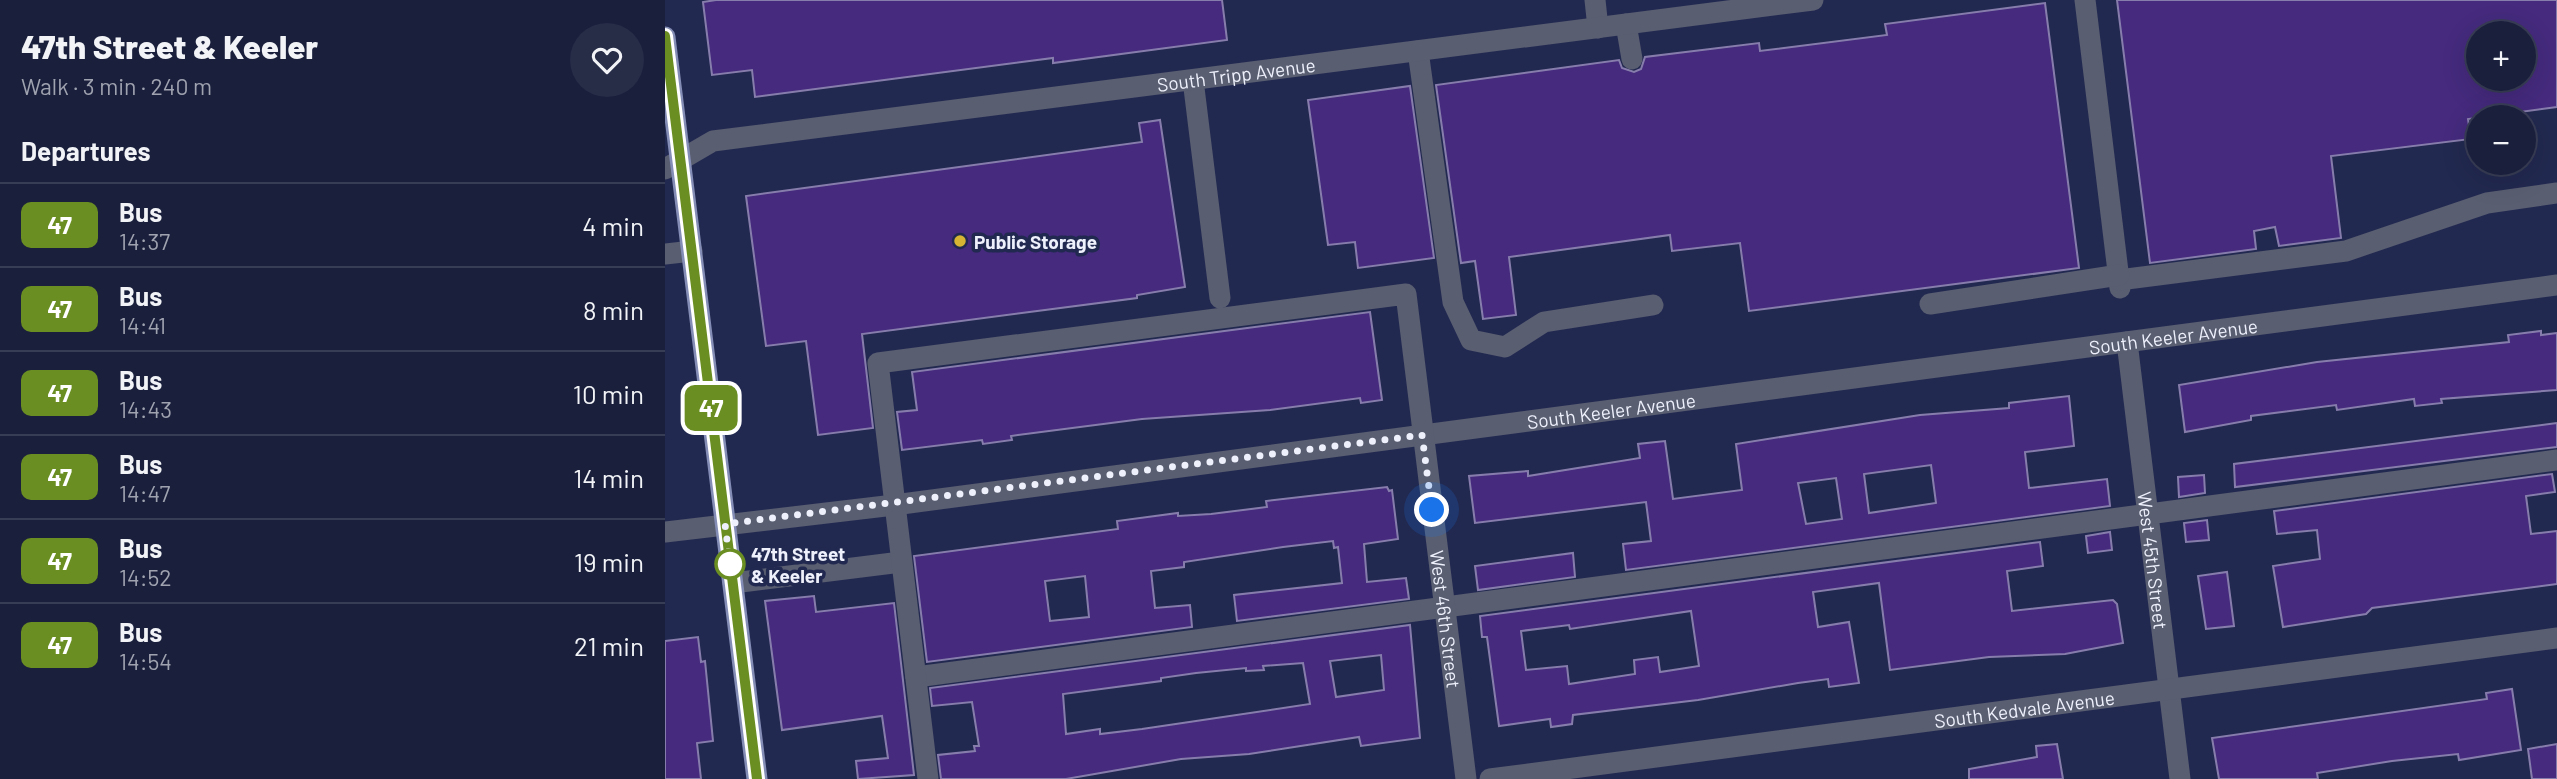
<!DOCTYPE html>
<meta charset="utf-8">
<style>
:root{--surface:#1a1f3c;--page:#272c47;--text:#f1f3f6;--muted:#9fa2af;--line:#383d56}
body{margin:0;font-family:Barlow,sans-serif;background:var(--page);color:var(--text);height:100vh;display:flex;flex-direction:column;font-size:26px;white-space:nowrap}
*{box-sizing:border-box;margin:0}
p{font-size:23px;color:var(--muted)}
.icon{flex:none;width:38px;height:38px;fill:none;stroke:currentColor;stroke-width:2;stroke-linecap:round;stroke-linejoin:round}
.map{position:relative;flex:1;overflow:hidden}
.details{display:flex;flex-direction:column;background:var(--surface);width:665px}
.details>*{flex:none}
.badge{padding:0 14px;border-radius:10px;font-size:24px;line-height:46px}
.tools{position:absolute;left:1801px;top:21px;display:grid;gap:14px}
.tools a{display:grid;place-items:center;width:70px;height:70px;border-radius:50%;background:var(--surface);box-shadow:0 7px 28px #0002,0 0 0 2px var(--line);font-size:35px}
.you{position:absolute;width:35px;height:35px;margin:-18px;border:5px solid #fff;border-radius:50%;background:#1a73e8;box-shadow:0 0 0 10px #1a73e833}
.map>.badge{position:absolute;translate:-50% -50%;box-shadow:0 0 0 4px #fff}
h2{padding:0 21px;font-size:26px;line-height:63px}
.round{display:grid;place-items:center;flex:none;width:74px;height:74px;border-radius:37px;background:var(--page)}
.overview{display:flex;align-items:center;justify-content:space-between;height:119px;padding:0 21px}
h1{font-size:33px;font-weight:800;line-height:52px}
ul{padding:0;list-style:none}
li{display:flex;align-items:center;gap:21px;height:84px;padding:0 21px;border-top:2px solid var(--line)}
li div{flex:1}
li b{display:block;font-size:26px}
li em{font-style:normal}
li .badge{min-width:77px;font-weight:700;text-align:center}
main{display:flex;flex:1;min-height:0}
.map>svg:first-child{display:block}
.building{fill:#452a7d;stroke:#877dac;stroke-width:2;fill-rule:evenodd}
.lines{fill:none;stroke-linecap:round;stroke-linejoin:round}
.minor{stroke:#595e71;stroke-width:21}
.major{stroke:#848db5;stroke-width:21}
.line-casing{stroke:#fff;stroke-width:16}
.line{stroke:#6b8e23;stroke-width:10}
.walk{stroke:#eef1fc;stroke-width:7;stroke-dasharray:0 12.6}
.poi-dot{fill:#d6b534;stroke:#222950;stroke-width:2.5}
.stop-dot{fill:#fff;stroke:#6b8e23;stroke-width:3.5}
.labels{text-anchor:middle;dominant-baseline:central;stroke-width:7;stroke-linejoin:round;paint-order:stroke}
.street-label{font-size:19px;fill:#eef1fc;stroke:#222950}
.poi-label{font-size:19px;font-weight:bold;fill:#eef1fc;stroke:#222950;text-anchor:start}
.stop-label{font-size:19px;font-weight:bold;fill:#eef1fc;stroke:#222950;text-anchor:start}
</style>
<main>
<section class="details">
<div class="overview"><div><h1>47th Street &amp; Keeler</h1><p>Walk · 3 min · 240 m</p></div><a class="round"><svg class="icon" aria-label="heart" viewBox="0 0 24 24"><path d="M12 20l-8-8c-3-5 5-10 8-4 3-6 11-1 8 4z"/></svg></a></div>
<h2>Departures</h2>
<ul>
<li><span class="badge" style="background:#6b8e23;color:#fff">47</span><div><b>Bus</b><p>14:37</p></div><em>4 min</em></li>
<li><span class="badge" style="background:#6b8e23;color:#fff">47</span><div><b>Bus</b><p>14:41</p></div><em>8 min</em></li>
<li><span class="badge" style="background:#6b8e23;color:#fff">47</span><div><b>Bus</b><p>14:43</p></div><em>10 min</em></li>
<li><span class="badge" style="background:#6b8e23;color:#fff">47</span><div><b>Bus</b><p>14:47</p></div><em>14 min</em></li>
<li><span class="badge" style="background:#6b8e23;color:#fff">47</span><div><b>Bus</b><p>14:52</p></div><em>19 min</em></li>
<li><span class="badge" style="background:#6b8e23;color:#fff">47</span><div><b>Bus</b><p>14:54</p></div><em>21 min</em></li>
</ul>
</section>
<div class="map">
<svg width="1892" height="779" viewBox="0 0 1892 779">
<rect width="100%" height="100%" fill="#222950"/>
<!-- building -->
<path class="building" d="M51,0H557L562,40L388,63V58L90,97L87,70L47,75L38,2Z
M1452,0H1892V107L1803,119L1806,139L1666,156L1676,238L1614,246L1610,227L1589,231L1591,249L1485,263ZM1813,33H1858V79H1813Z
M1380,3L1414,268L1084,311L1075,243L1007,251L1005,235L844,257L851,315L818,319L810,261L796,263L771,85L954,60L957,68L969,72L976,69L980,57L1094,43L1095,51L1222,35L1220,24Z
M745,86L769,258L693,268L690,242L663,245L643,100Z
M495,120L520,287L472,295V298L197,334L208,428L153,435L141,341L101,346L81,196L477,142L474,123Z
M705,312L717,400L696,403L695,398L605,410L477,419L346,436L347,440L318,444L317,440L237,450L232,412L252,410L247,372Z
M1876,331V335L1892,333V390L1776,399L1777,403L1750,406L1749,399L1672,410L1671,405L1586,416V420L1520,432L1514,385L1652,362L1844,342L1843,335Z
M1404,396L1409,446L1360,452L1364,488L1442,479L1445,506L961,570L958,544L986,541L981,502L810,523L804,476L863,471V476L975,458L973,444L1000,441L1008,499L1077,490L1071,444L1255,415L1344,408V403ZM1266,465L1271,503L1204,513L1199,474ZM1171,478L1177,519L1141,524L1133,483Z
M1892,423V447L1570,487L1569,464Z
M1887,474L1890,492L1861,496L1866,534L1892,531V584L1707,608L1701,614L1618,627L1608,566L1655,559L1652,530L1612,534L1609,511Z
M1539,475L1540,493L1514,497L1513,477Z
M722,487L724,491L727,490L733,539L699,544L702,582L741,578L744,599L572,621L569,595L677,583L673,547L669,548L668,541L618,547L519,562V567L486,571L490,608L525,605L527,627L262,662L249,556L453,529L452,521L513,513V516L546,514L602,507L601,501ZM420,576L424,617L385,621L380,581Z
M1542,520L1544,540L1521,542L1519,523Z
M1445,532L1447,550L1423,553L1421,536Z
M1375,542L1378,566L1342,571L1347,611L1448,600L1452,604L1458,643L1400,654L1324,657L1225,670L1214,583L1148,592L1153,627L1184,622L1194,683L1164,687L1163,679L1133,683L1033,700L908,715L907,724L886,727L885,719L834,726L822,637H817L815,616ZM1026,611L1034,666L995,672L993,657L969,660L970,674L904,684L902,666L861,670L856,631L904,625L905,629Z
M908,553L910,577L813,590L810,566Z
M1562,572L1569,626L1541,629L1533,576Z
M149,596L151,612L229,603L249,775L193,779L191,761L223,758L217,716L117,730L100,601Z
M745,625L755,738L696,746L694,737L584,754L516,759L401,779H276L273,755L310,751L309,746H314L307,702L267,706L265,688ZM716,655L719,690L671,697L665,661ZM638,663L645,704L477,729L435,734V729L401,734L398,694L496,681V678L531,673L581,668V671L599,670L598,666Z
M33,637L36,662L40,661L48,741L32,743L36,779H0V641Z
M1847,689L1856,750L1794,760L1793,754L1727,761L1652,773L1653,779H1554L1547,738L1822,699L1821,693Z
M1392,744L1398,779H1304V769L1372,757L1371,746Z
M1892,744V779H1867L1863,749Z"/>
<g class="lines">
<!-- minor -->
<g class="minor">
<path d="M930,0L933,28"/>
<path d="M1420,0L1455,288"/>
<path d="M961,24L967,59"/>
<path d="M753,51L788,302L806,340L840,347L879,322L988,305"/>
<path d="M528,80L555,298"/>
<path id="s1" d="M0,169L48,141L1148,0"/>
<path d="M0,254L27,251"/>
<path d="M1454,280L1681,251L1822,203L1892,193"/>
<path d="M1265,304L1454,275"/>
<path id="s2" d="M1462,342L1515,779"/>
<path id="s3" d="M0,532L229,505L1892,285"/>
<path d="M68,583L236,562"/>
<path d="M251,677L1892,460"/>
<path id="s4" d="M263,779L213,363L741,294L801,779"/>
<path id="s5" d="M825,779L1892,638"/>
</g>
<!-- major -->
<path class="major" d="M0,37L92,779"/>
</g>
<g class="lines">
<!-- line casing -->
<g class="line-casing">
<path id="line" d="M0,36L92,779"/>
</g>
<!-- line -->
<use href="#line" class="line"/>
<!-- walk -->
<path class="walk" d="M65,564L60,524L757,435L767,510"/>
</g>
<!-- markers -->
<circle class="poi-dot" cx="295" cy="241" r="7"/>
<circle class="stop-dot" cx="65" cy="564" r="14"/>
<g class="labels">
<!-- street labels -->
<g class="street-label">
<text stroke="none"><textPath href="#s1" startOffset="583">South Tripp Avenue</textPath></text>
<text stroke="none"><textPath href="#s3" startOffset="1521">South Keeler Avenue</textPath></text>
<text stroke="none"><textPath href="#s3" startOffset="954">South Keeler Avenue</textPath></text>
<text stroke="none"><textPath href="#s2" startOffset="220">West 45th Street</textPath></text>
<text stroke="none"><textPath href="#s4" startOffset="1279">West 46th Street</textPath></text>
<text stroke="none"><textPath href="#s5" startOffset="539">South Kedvale Avenue</textPath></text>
</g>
<!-- poi labels -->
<g class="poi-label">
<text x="309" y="241">Public Storage</text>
</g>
<!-- stop labels -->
<g class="stop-label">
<text x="86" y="553">47th Street<tspan x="86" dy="22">&amp; Keeler</tspan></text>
</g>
</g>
</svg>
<div class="tools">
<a>+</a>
<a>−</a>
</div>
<div class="you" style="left:767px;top:510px"></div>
<b class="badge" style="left:46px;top:408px;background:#6b8e23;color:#fff">47</b>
</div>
</main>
